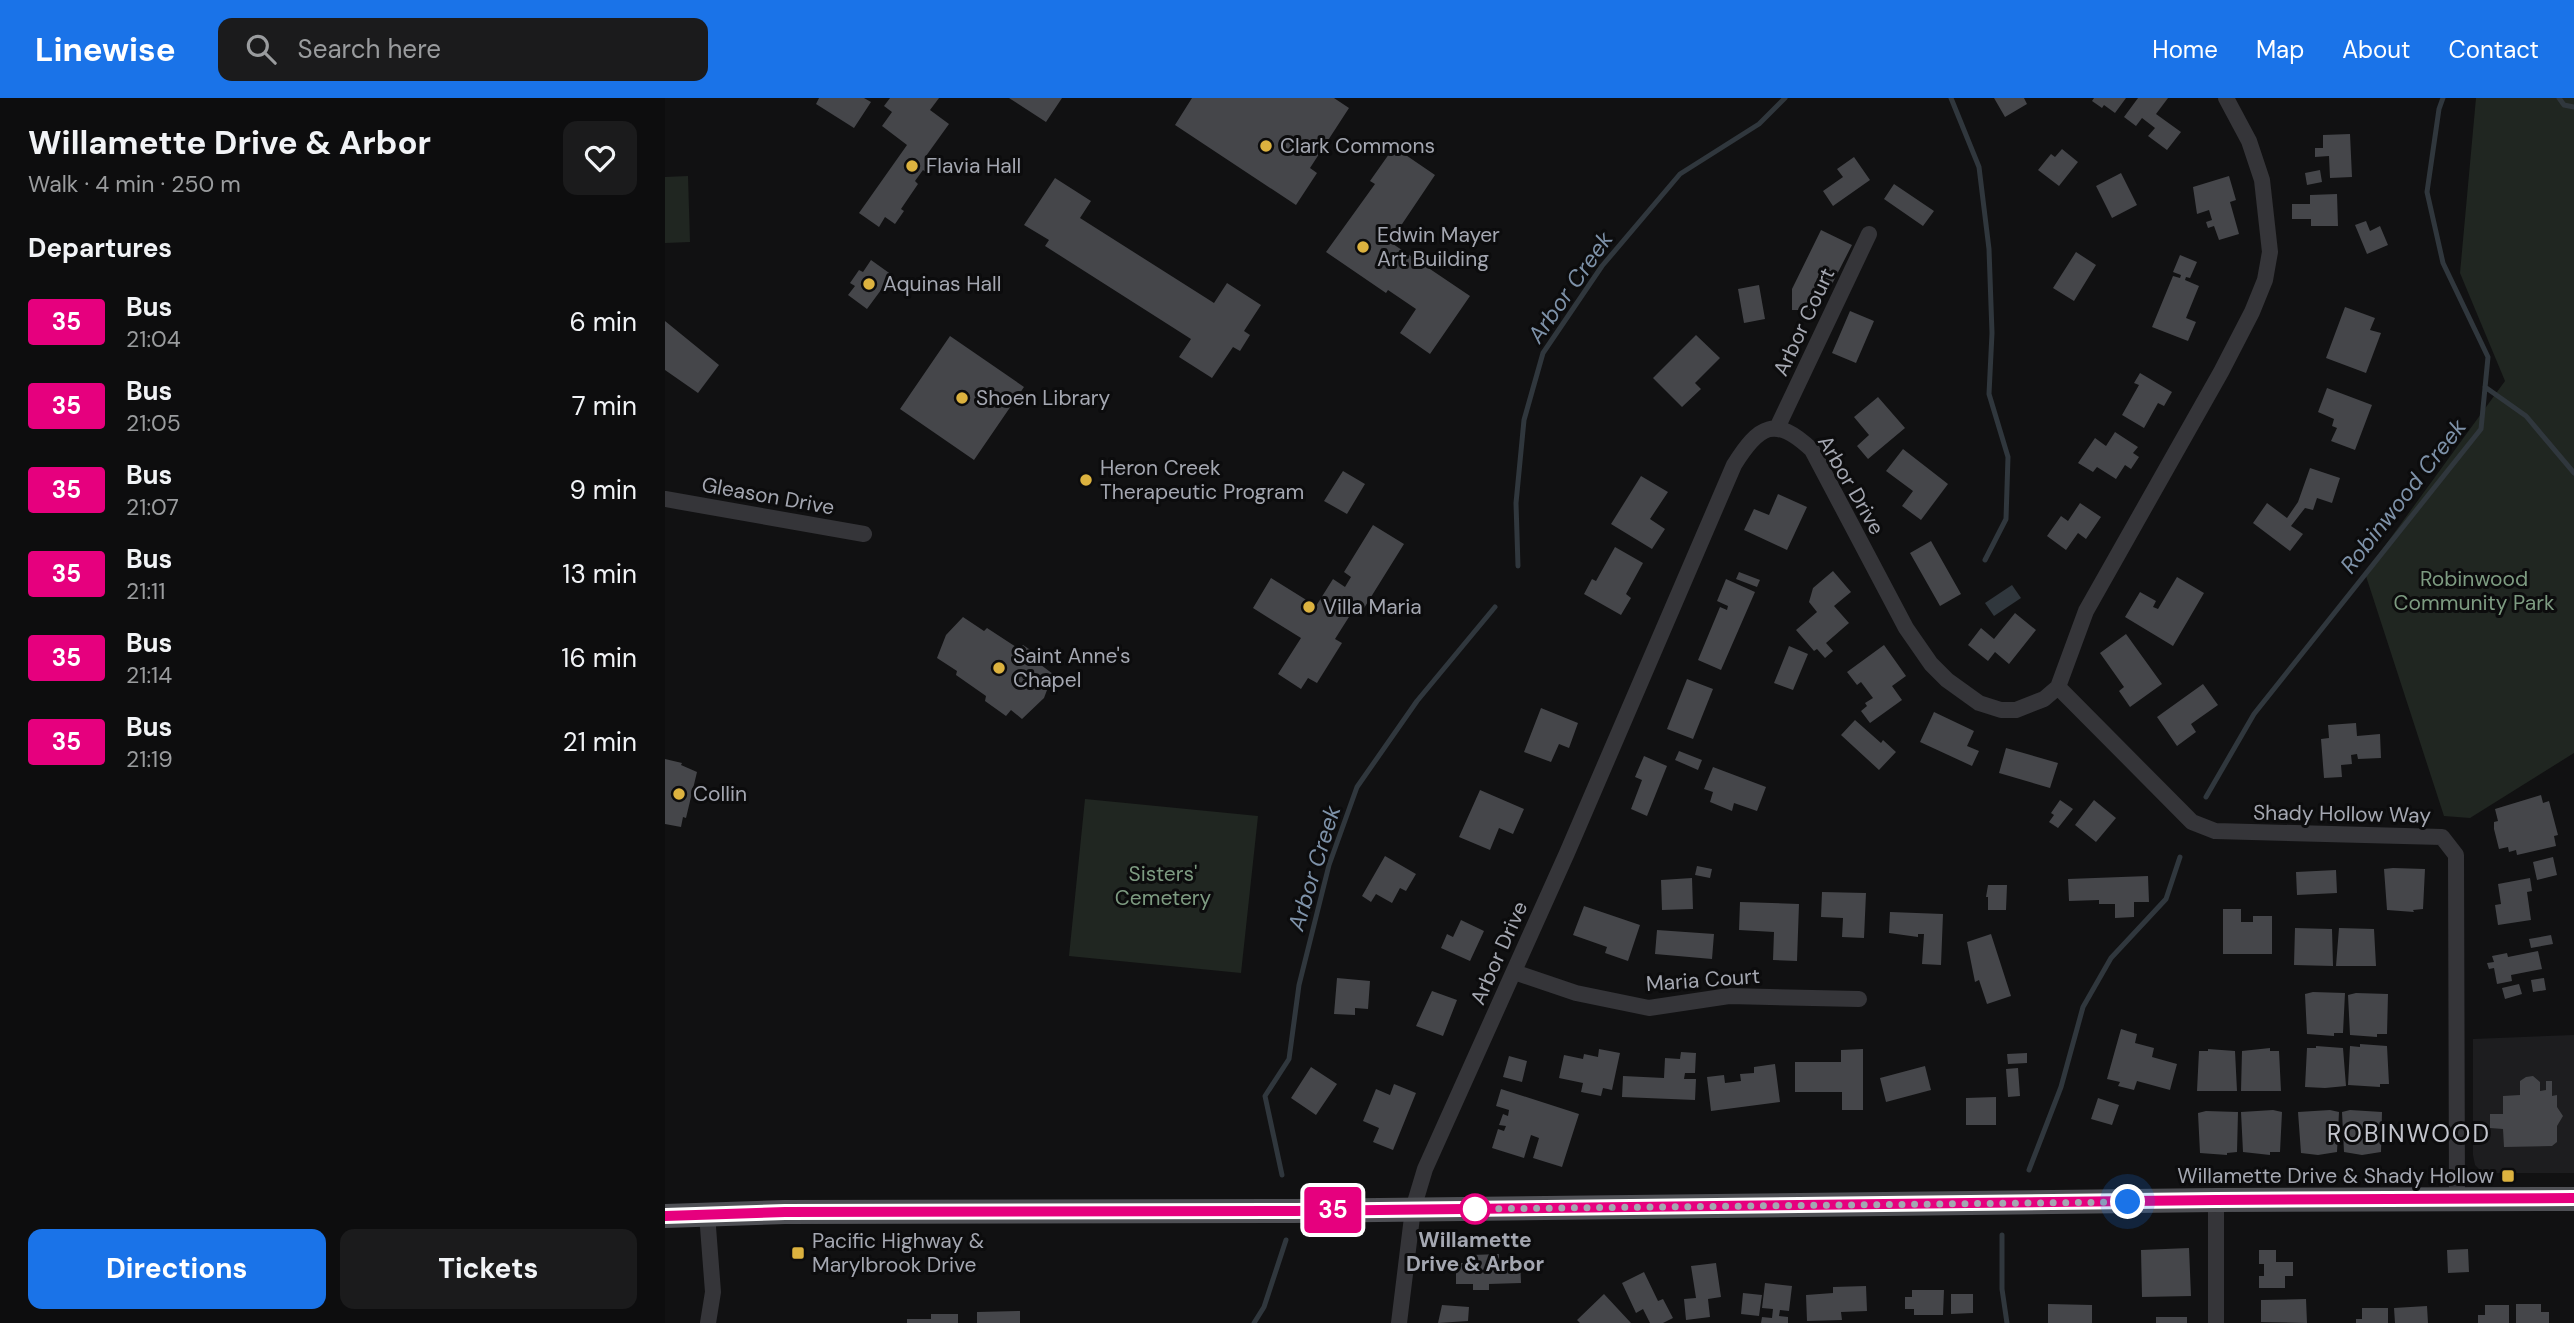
<!DOCTYPE html>
<meta charset="utf-8">
<style>
:root{--surface:#0d0d0e;--page:#1b1b1c;--text:#f1f3f6;--muted:#9a9c9e;--accent:#1a73e8}
body{margin:0;font-family:"DM Sans",sans-serif;background:var(--page);color:var(--text);height:100vh;display:flex;flex-direction:column;font-size:26px;white-space:nowrap}
*{box-sizing:border-box;margin:0}
p{font-size:23px;color:var(--muted)}
.icon{flex:none;width:38px;height:38px;fill:none;stroke:currentColor;stroke-width:2;stroke-linecap:round;stroke-linejoin:round}
.map{position:relative;flex:1;overflow:hidden}
.details{display:flex;flex-direction:column;background:var(--surface);width:665px}
.details>*{flex:none}
.badge{padding:0 14px;border-radius:5px;font-size:24px;line-height:46px}
.you{position:absolute;width:35px;height:35px;margin:-18px;border:5px solid #fff;border-radius:50%;background:#1a73e8;box-shadow:0 0 0 10px #1a73e833}
.map>.badge{position:absolute;translate:-50% -50%;box-shadow:0 0 0 4px #fff}
h2{padding:0 28px;font-size:26px;line-height:63px}
.round{display:grid;place-items:center;flex:none;width:74px;height:74px;border-radius:14px;background:var(--page)}
.overview{display:flex;align-items:center;justify-content:space-between;height:119px;padding:0 28px}
h1{font-size:33px;font-weight:700;line-height:52px}
.cta{display:flex;gap:14px;margin-top:auto;padding:14px 28px}
.cta a{flex:1;height:80px;border-radius:14px;background:var(--accent);color:#fff;font-size:28px;font-weight:700;line-height:80px;text-align:center}
.cta a+a{background:var(--page);color:var(--text)}
ul{padding:0;list-style:none}
li{display:flex;align-items:center;gap:21px;height:84px;padding:0 28px}
li div{flex:1}
li b{display:block;font-size:26px}
li em{font-style:normal}
li .badge{min-width:77px;font-weight:700;text-align:center}
header{display:flex;align-items:center;gap:42px;box-sizing:border-box;height:98px;padding:0 35px;background:var(--accent);color:#fff}
header strong{font-size:33px}
nav{display:flex;gap:38px;margin-inline-start:auto;font-size:24px}
.search{width:490px;height:63px;background:var(--page);display:flex;align-items:center;gap:18px;box-sizing:border-box;padding:0 24px;border-radius:14px;color:var(--muted);font-size:26px}
main{display:flex;flex:1;min-height:0}
.map>svg:first-child{display:block}
.built{fill:#1d1d1f}
.green{fill:#202621}
.water{fill:#30373d}
.lines{fill:none;stroke-linecap:round;stroke-linejoin:round}
.stream{stroke:#30373d;stroke-width:5}
.building{fill:#45464a}
.street{stroke:#353539;stroke-width:16}
.primary{stroke:#4f5055;stroke-width:24}
.line-casing{stroke:#fff;stroke-width:16}
.line{stroke:#e6007e;stroke-width:10}
.walk{stroke:#a4a7b1;stroke-width:7;stroke-dasharray:0 12.6}
.poi-dot{fill:#dcb23f;stroke:#0c0c0d;stroke-width:2.5}
.stop-dot{fill:#fff;stroke:#e6007e;stroke-width:3.5}
.labels{text-anchor:middle;dominant-baseline:central;stroke-width:6;stroke-linejoin:round;paint-order:stroke}
.poi-label{font-size:21px;fill:#a4a7b1;stroke:#0c0c0d;text-anchor:start}
.street-label{font-size:21px;fill:#a4a7b1;stroke:#0c0c0d}
.park-label{font-size:21px;fill:#7d9b81;stroke:#0c0c0d}
.stop-label{font-size:21px;font-weight:bold;fill:#a4a7b1;stroke:#0c0c0d}
.water-label{font-size:23px;font-style:italic;fill:#7e92a9;stroke:#0c0c0d}
.quarter-label{font-size:24px;letter-spacing:2px;fill:#c4c6ce;stroke:#0c0c0d}
</style>
<header>
<strong>Linewise</strong>
<div class="search"><svg class="icon" aria-label="search" viewBox="0 0 24 24"><circle cx="10" cy="10" r="6"/><path d="M15 15l6 6"/></svg>Search here</div>
<nav><a>Home</a><a>Map</a><a>About</a><a>Contact</a></nav>
</header>
<main>
<section class="details">
<div class="overview"><div><h1>Willamette Drive &amp; Arbor</h1><p>Walk · 4 min · 250 m</p></div><a class="round"><svg class="icon" aria-label="heart" viewBox="0 0 24 24"><path d="M12 20l-8-8c-3-5 5-10 8-4 3-6 11-1 8 4z"/></svg></a></div>
<h2>Departures</h2>
<ul>
<li><span class="badge" style="background:#e6007e;color:#fff">35</span><div><b>Bus</b><p>21:04</p></div><em>6 min</em></li>
<li><span class="badge" style="background:#e6007e;color:#fff">35</span><div><b>Bus</b><p>21:05</p></div><em>7 min</em></li>
<li><span class="badge" style="background:#e6007e;color:#fff">35</span><div><b>Bus</b><p>21:07</p></div><em>9 min</em></li>
<li><span class="badge" style="background:#e6007e;color:#fff">35</span><div><b>Bus</b><p>21:11</p></div><em>13 min</em></li>
<li><span class="badge" style="background:#e6007e;color:#fff">35</span><div><b>Bus</b><p>21:14</p></div><em>16 min</em></li>
<li><span class="badge" style="background:#e6007e;color:#fff">35</span><div><b>Bus</b><p>21:19</p></div><em>21 min</em></li>
</ul>
<div class="cta"><a>Directions</a><a>Tickets</a></div>
</section>
<div class="map">
<svg width="1909" height="1225" viewBox="0 0 1909 1225">
<rect width="100%" height="100%" fill="#111112"/>
<!-- built -->
<path class="built" d="M1909,937V1075H1818L1810,1067L1808,1057V941Z"/>
<!-- green -->
<path class="green" d="M1811,0H1909V655L1805,720L1779,718L1700,475L1840,283L1795,175Z
M23,78L25,144L0,145V79Z
M420,701L593,718L576,875L404,858Z"/>
<!-- water -->
<path class="water" d="M1347,487L1356,500L1329,518L1320,505Z"/>
<g class="lines">
<!-- stream -->
<path class="stream" d="M1286,0L1314,69L1324,151L1327,235L1324,296L1343,359L1341,421L1320,462
M1894,0L1899,7L1909,9
M1820,289L1861,318L1909,375
M853,468L851,405L859,322L878,255L937,168L1015,76L1094,26L1120,0
M1541,699L1589,616L1816,331L1823,259L1778,165L1762,94L1774,11L1778,0
M1364,1072L1396,989L1418,909L1446,860L1501,801L1515,759
M617,1077L600,998L624,961L634,887L664,767L692,689L752,603L830,509
M1337,1137V1191L1342,1225
M589,1225L599,1209L621,1142"/>
</g>
<!-- building -->
<path class="building" d="M154,0H199L206,4L189,30L151,6Z
M225,0H274L265,12L284,26L261,58L270,64L262,75L258,72L250,83L253,86L236,111L239,113L230,126L220,119L214,129L194,115L242,47L217,28L227,14L219,8Z
M344,0H397L381,24Z
M527,0H669L684,10L645,70L652,75L631,107L510,27Z
M1329,0H1359L1362,6L1340,19Z
M1429,0H1461L1450,15L1439,7L1437,10L1427,3Z
M1473,0H1503L1491,16L1516,34L1502,52L1483,38L1490,30L1477,20L1471,28L1459,19Z
M1685,36L1687,79L1665,80L1664,58L1650,59V50H1658V37Z
M729,49L770,77L725,144L805,198L765,256L735,235L751,211L723,192L721,195L661,154L710,86L705,83Z
M1397,51L1413,64L1394,88L1373,72L1386,56L1390,59Z
M1189,59L1205,82L1168,108L1158,93L1178,79L1172,71Z
M1655,72L1657,84L1642,87L1640,75Z
M1456,75L1472,107L1447,120L1431,88Z
M1564,78L1571,102L1565,104L1574,136L1554,142L1549,128L1543,130L1541,124L1547,122L1544,112L1532,116L1528,89Z
M390,80L426,103L415,120L549,205L562,185L596,207L579,233L585,237L575,253L568,249L547,280L514,259L526,241L380,148L384,142L359,127Z
M1229,86L1269,113L1258,128L1219,101Z
M1672,96L1673,128H1646V121H1627V106H1645V97Z
M1701,123L1705,133L1715,128L1723,147L1702,156L1690,127Z
M1156,132L1187,147L1164,192L1155,188L1149,200V212H1127V191Z
M1411,154L1431,167L1409,203L1388,190Z
M1515,157L1532,164L1525,180L1521,179L1520,182L1534,188L1521,220L1531,224L1523,243L1487,229L1508,178L1515,180L1516,177L1508,174Z
M206,162L227,177L202,211L183,197L190,188L185,185L194,172L198,174Z
M1094,187L1100,221L1079,225L1073,191Z
M1680,209L1710,220L1705,232L1716,235L1701,275L1661,260Z
M1185,213L1209,223L1191,265L1167,255Z
M0,223L54,267L33,295L0,272Z
M1031,237L1055,260L1030,285L1036,291L1017,309L988,280Z
M285,238L359,289L309,362L235,311Z
M1475,275L1507,294L1499,308L1493,305L1479,330L1457,317L1474,287L1469,285Z
M1662,290L1707,307L1690,352L1666,343L1672,330L1667,328L1669,321L1653,314Z
M1213,299L1240,330L1203,361L1192,348L1204,337L1189,319Z
M1450,334L1473,349L1468,355L1474,359L1466,371L1460,367L1451,381L1432,369L1428,374L1413,365L1430,340L1441,348Z
M1238,351L1283,386L1256,422L1237,408L1248,393L1221,373Z
M1645,370L1675,380L1667,405L1652,400L1648,412L1640,410L1626,428L1638,436L1625,453L1588,425L1602,405L1622,420L1633,404Z
M678,373L700,386L682,416L659,403Z
M976,378L1003,394L985,421L1000,431L987,451L946,426Z
M1113,396L1142,409L1122,452L1079,432L1089,411L1104,417Z
M1415,405L1436,419L1421,441L1413,435L1401,452L1382,438L1396,418L1403,423Z
M708,427L739,446L696,515L689,511L670,541L677,545L652,585L643,580L636,591L613,576L636,540L588,510L606,480L651,508L668,481L680,489L686,479L679,474Z
M1266,443L1296,496L1275,508L1245,455Z
M950,449L978,465L961,496L966,500L956,517L919,496L927,481L931,483Z
M1168,473L1186,494L1169,508L1184,525L1161,545L1168,553L1160,560L1152,551L1149,553L1131,532L1152,514L1144,504L1148,490Z
M1074,474L1095,482L1092,489L1071,481Z
M1512,479L1539,495L1508,548L1460,519L1475,494L1491,503L1488,509L1493,511Z
M1061,481L1090,494L1056,572L1033,562L1055,509L1062,512L1063,508L1052,503Z
M1350,515L1371,532L1344,566L1330,554L1323,563L1303,547L1316,530L1329,541Z
M298,519L319,533L322,530L354,551L358,547L379,561L376,567L388,576L379,600L357,621L346,612L341,618L320,603L321,598L291,577L292,573L272,560L281,537Z
M1461,536L1497,586L1465,609L1454,593L1459,589L1435,555Z
M1219,547L1241,578L1227,588L1237,602L1205,625L1196,613L1202,608L1200,605L1208,600L1196,584L1192,587L1182,574Z
M1124,548L1143,556L1128,592L1109,585Z
M1022,581L1048,591L1028,641L1002,631Z
M1538,586L1553,607L1526,626L1531,634L1512,648L1492,619Z
M876,610L913,625L904,650L894,646L886,664L859,654Z
M1269,614L1309,633L1302,648L1314,653L1307,668L1255,644Z
M1190,622L1216,645L1218,642L1231,654L1214,672L1176,637Z
M1691,625L1692,638L1715,636L1716,660L1693,661L1692,656L1686,657L1687,666L1676,667L1677,679L1659,680L1656,641L1664,640L1663,627Z
M1341,650L1393,665L1385,690L1334,675Z
M1014,653L1037,662L1033,672L1010,662Z
M979,658L1002,668L982,718L966,711L977,682L970,679Z
M0,661L17,665L16,667L32,674L21,720L18,719L16,729L0,726Z
M1048,669L1101,689L1092,713L1069,705L1067,713L1045,704L1048,694L1039,691Z
M815,692L859,711L848,736L834,730L825,752L794,739Z
M1876,697L1878,705L1884,703L1893,737L1889,738L1891,748L1852,757L1851,752L1844,754L1843,749L1834,751L1829,731V724L1833,723L1830,711Z
M1395,702L1408,711L1393,730L1384,724L1389,717L1386,715Z
M1429,702L1451,720L1431,744L1410,727Z
M720,758L751,776L741,793L735,790L727,805L711,796L706,804L697,798Z
M1888,759L1892,777L1872,782L1868,764Z
M1032,768L1047,771L1045,780L1030,777Z
M1728,770L1760,771L1758,811L1748,812L1749,814L1722,812L1719,771Z
M1671,772L1672,795L1632,797L1631,774Z
M1483,778L1484,804H1469V819L1450,820V806H1434V802L1404,803L1403,781Z
M1027,780L1028,811L997,812L996,782Z
M1865,780L1867,793L1862,794L1866,822L1833,827L1830,807L1836,806L1833,786Z
M1323,787H1342L1341,812H1323V799H1321Z
M1157,794L1201,795L1199,840L1177,839L1178,820L1156,819Z
M1075,804L1134,806L1132,863L1108,862L1109,834L1074,832Z
M919,808L975,827L963,863L940,855L942,849L908,837Z
M1558,811H1576V824H1588V818H1607V856H1558Z
M1225,814L1278,816L1276,867L1257,866L1259,836H1253V839L1224,835Z
M796,822L819,833L805,863L776,850L782,836L788,839Z
M1630,830L1667,831L1668,868L1629,867Z
M1674,830L1709,831L1711,868H1671Z
M992,832L1049,836L1047,861L990,856Z
M1326,836L1346,898L1322,906L1314,882L1310,884L1302,844Z
M1886,837L1888,846L1866,850L1864,841Z
M1873,853L1877,871L1846,877L1847,883L1832,886L1829,870L1824,871L1822,865L1829,864L1827,858L1842,855L1843,859Z
M672,880L705,883L703,911L690,910V917L669,916Z
M1879,880L1881,892L1868,894L1866,882Z
M1854,886L1857,896L1840,901L1837,890Z
M767,893L792,902L778,938L751,928Z
M1648,894L1680,895L1678,935H1669V938L1642,936L1640,896Z
M1691,895L1723,896L1722,936H1712V939L1685,937L1683,897Z
M1456,931L1472,936L1470,945L1489,950L1487,959L1512,966L1505,992L1472,983L1469,992L1453,988L1455,984L1442,981Z
M1695,946L1722,948L1724,986H1715V989L1683,987L1685,948L1695,949Z
M1651,948L1678,950L1681,988L1660,990L1640,989L1642,950H1651Z
M1605,950V953H1614L1616,993H1576L1577,953Z
M934,951L955,955L947,992L938,990L936,998L916,994L918,985L894,980L899,957L918,961L919,956L933,959Z
M1198,951V1012H1177V994H1130V964H1176V952Z
M1543,951L1570,953L1572,993H1532L1534,953H1543Z
M1016,954L1031,955L1030,975H1020L1019,981H1031L1030,1002L957,999L958,978L999,980L1000,960L1015,961Z
M1362,955V965L1343,966L1342,956Z
M844,958L862,963L857,984L838,979Z
M1110,966L1115,1004L1046,1013L1042,979L1059,977L1060,985L1076,983L1075,976L1089,975V969Z
M1260,968L1266,992L1221,1004L1215,980Z
M646,969L672,986L651,1017L626,1000Z
M1353,970L1355,998L1343,999L1341,971Z
M1868,978L1875,984V993L1881,992V983H1887V998L1892,997V1009L1898,1018L1892,1028V1044L1887,1048L1839,1049L1838,1031L1825,1030V1016H1838V998L1855,997V983L1861,979Z
M729,986L751,995L728,1052L708,1044L714,1030L698,1023L711,991L725,997Z
M836,991L914,1016L897,1069L868,1060L874,1040L866,1037L859,1060L827,1050L833,1031L839,1033L841,1028L834,1027L838,1016L843,1018L844,1012L831,1008Z
M1331,999V1027H1301V1000Z
M1433,1000L1454,1007L1447,1027L1426,1021Z
M1608,1012L1617,1014L1615,1054H1605V1057L1578,1054L1576,1014Z
M1665,1012L1674,1014L1672,1054L1653,1057L1636,1055L1633,1014Z
M1685,1012L1717,1014L1716,1054L1697,1057L1679,1054L1677,1014Z
M1541,1013L1573,1014L1572,1054L1562,1055V1057L1535,1055L1533,1015Z
M1524,1150L1526,1198L1477,1199L1476,1152Z
M1803,1151L1804,1174L1783,1175L1782,1152Z
M1594,1152H1611V1164H1628V1178H1620V1190H1594V1178H1599V1166H1594Z
M834,1156V1160H855L856,1185L824,1186V1192H808V1186H791V1165H807V1157Z
M1051,1165L1056,1199L1043,1201L1045,1219L1021,1222L1019,1201L1031,1200L1026,1168Z
M979,1174L993,1203L998,1201L1008,1220L998,1225H985L978,1211L971,1215L957,1185Z
M1100,1185L1127,1188L1124,1213L1115,1212L1114,1218L1123,1219V1225H1096L1097,1219L1107,1220L1108,1211L1097,1210Z
M1201,1188L1202,1213L1176,1214L1177,1222L1142,1223L1141,1197L1168,1195V1189Z
M1247,1192H1279L1278,1217H1249V1211H1240V1199H1247Z
M1078,1195L1097,1197L1094,1218L1076,1216Z
M939,1196L966,1225H915L912,1222Z
M1286,1196H1308V1215L1286,1216Z
M1641,1201L1642,1225L1596,1224V1202Z
M1383,1206L1427,1207V1225H1383Z
M1851,1206H1876V1214H1884V1225H1851Z
M777,1207L804,1209L803,1223L773,1225Z
M1820,1207H1844V1225H1813V1217H1820Z
M1762,1208L1763,1225H1730L1729,1210Z
M1697,1210H1723V1225H1691V1221H1697Z
M355,1213V1225H312V1214Z
M266,1216H293V1225H242V1221H266Z
M1491,1219H1522V1225H1491Z"/>
<g class="lines">
<!-- street -->
<path class="street" d="M1112,330L1204,136
M0,401L199,436
M1393,589L1527,724L1550,733L1777,739L1791,757L1792,1101
M849,874L911,895L984,910L1064,898L1194,901
M1551,1102V1225
M42,1116L48,1194L43,1225
M734,1225L748,1111L760,1071L902,755L1069,367C1094,327 1110,317 1147,352L1241,530L1266,566L1282,582L1314,605L1336,612H1351L1379,601L1393,589L1421,513L1556,274L1587,214L1600,182L1605,154L1597,82L1584,43L1561,0"/>
<!-- primary -->
<path class="primary" d="M0,1118L120,1114L630,1113L1551,1102L1909,1101"/>
</g>
<g class="lines">
<!-- line casing -->
<g class="line-casing">
<path id="line" d="M0,1118L120,1114L630,1113L1551,1102L1909,1100"/>
</g>
<!-- line -->
<use href="#line" class="line"/>
<!-- walk -->
<path class="walk" d="M810,1111H803L1463,1104"/>
</g>
<!-- markers -->
<g class="poi-dot">
<circle cx="601" cy="48" r="7"/>
<circle cx="247" cy="68" r="7"/>
<circle cx="698" cy="149" r="7"/>
<circle cx="204" cy="186" r="7"/>
<circle cx="297" cy="300" r="7"/>
<circle cx="421" cy="382" r="7"/>
<circle cx="644" cy="509" r="7"/>
<circle cx="334" cy="570" r="7"/>
<circle cx="14" cy="696" r="7"/>
<rect x="1836" y="1071" width="14" height="14" rx="3.5"/>
<rect x="126" y="1148" width="14" height="14" rx="3.5"/>
</g>
<circle class="stop-dot" cx="810" cy="1111" r="14"/>
<g class="labels">
<!-- poi labels -->
<g class="poi-label">
<text x="615" y="48">Clark Commons</text>
<text x="261" y="68">Flavia Hall</text>
<text x="712" y="137">Edwin Mayer<tspan x="712" dy="24">Art Building</tspan></text>
<text x="218" y="186">Aquinas Hall</text>
<text x="311" y="300">Shoen Library</text>
<text x="435" y="370">Heron Creek<tspan x="435" dy="24">Therapeutic Program</tspan></text>
<text x="658" y="509">Villa Maria</text>
<text x="348" y="558">Saint Anne's<tspan x="348" dy="24">Chapel</tspan></text>
<text x="28" y="696">Collin</text>
<text x="1829" y="1078" text-anchor="end">Willamette Drive &amp; Shady Hollow</text>
<text x="147" y="1143">Pacific Highway &amp;<tspan x="147" dy="24">Marylbrook Drive</tspan></text>
</g>
<!-- street labels -->
<g class="street-label">
<text transform="translate(1139 224) rotate(-65)">Arbor Court</text>
<text transform="translate(1186 387) rotate(60)">Arbor Drive</text>
<text transform="translate(103 398) rotate(10)">Gleason Drive</text>
<text transform="translate(1677 716) rotate(1)">Shady Hollow Way</text>
<text transform="translate(834 855) rotate(-66)">Arbor Drive</text>
<text transform="translate(1038 882) rotate(-4)">Maria Court</text>
</g>
<!-- park labels -->
<g class="park-label">
<text x="1809" y="481">Robinwood<tspan x="1809" dy="24">Community Park</tspan></text>
<text x="498" y="776">Sisters'<tspan x="498" dy="24">Cemetery</tspan></text>
</g>
<!-- stop labels -->
<g class="stop-label">
<text x="810" y="1142">Willamette<tspan x="810" dy="24">Drive &amp; Arbor</tspan></text>
</g>
<!-- water labels -->
<g class="water-label">
<text transform="translate(905 189) rotate(-55)">Arbor Creek</text>
<text transform="translate(1738 398) rotate(-52)">Robinwood Creek</text>
<text transform="translate(649 770) rotate(-73)">Arbor Creek</text>
</g>
<!-- quarter labels -->
<g class="quarter-label">
<text x="1744" y="1035">ROBINWOOD</text>
</g>
</g>
</svg>
<div class="you" style="left:1463px;top:1104px"></div>
<b class="badge" style="left:668px;top:1112px;background:#e6007e;color:#fff">35</b>
</div>
</main>
